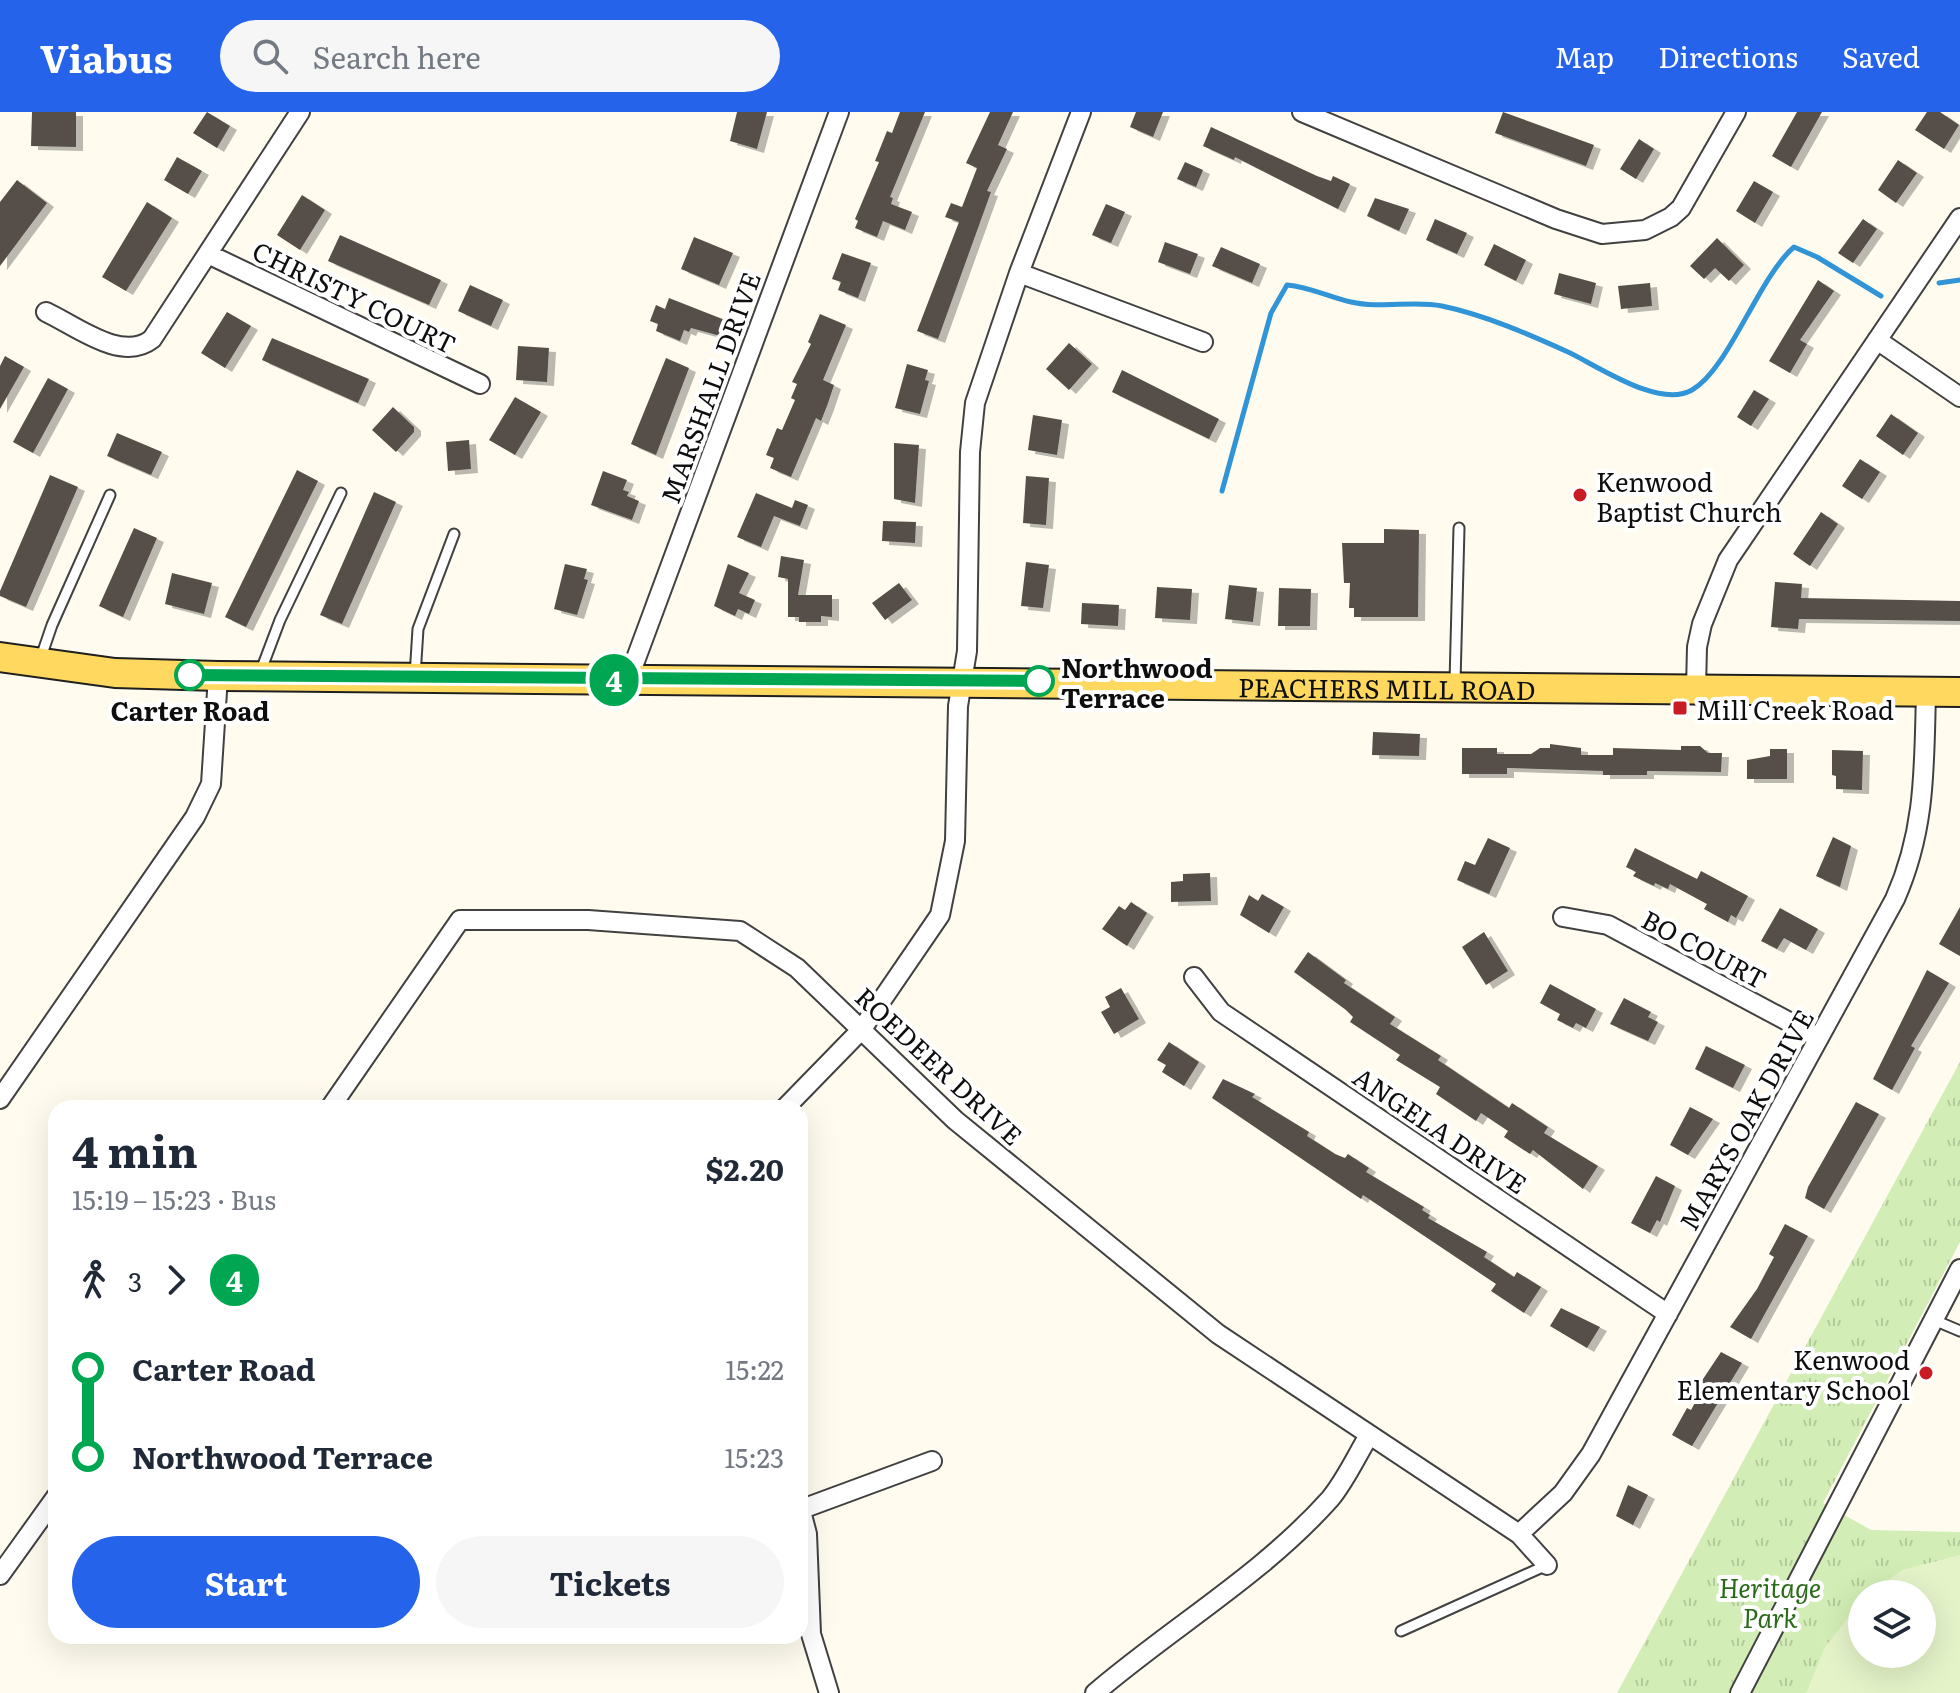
<!DOCTYPE html>
<meta charset="utf-8">
<style>
:root{--surface:#fff;--page:#f6f6f7;--text:#1f2937;--muted:#747a83;--accent:#2563eb}
body{margin:0;font-family:Literata,serif;background:var(--page);color:var(--text);height:100vh;display:flex;flex-direction:column;font-size:30px;white-space:nowrap}
*{box-sizing:border-box;margin:0}
p{font-size:26px;color:var(--muted)}
.icon{flex:none;width:44px;height:44px;fill:none;stroke:currentColor;stroke-width:2;stroke-linecap:round;stroke-linejoin:round}
.map{position:relative;flex:1;overflow:hidden}
.details{position:absolute;left:48px;top:988px;width:760px;height:544px;display:flex;flex-direction:column;background:var(--surface);border-radius:24px;box-shadow:0 8px 32px #0002}
.details>*{flex:none}
.badge{padding:0 16px;border-radius:26px;font-size:28px;line-height:52px}
.controls{position:absolute;left:1848px;top:1468px;display:grid;gap:16px}
.controls a{display:grid;place-items:center;width:88px;height:88px;border-radius:50%;background:var(--surface);box-shadow:0 8px 32px #0002;font-size:40px}
.map>.badge{position:absolute;translate:-50% -50%;box-shadow:0 0 0 4px #fff}
.legs{display:flex;align-items:center;gap:12px;height:88px;padding:0 24px;font-size:26px}
.legs p{margin-inline-start:auto}
.headline{display:flex;align-items:center;justify-content:space-between;height:136px;padding:0 24px}
h1{font-size:44px;font-weight:700;line-height:60px}
.button{display:flex;gap:16px;margin-top:auto;padding:16px 24px}
.button a{flex:1;height:92px;border-radius:48px;background:var(--accent);color:#fff;font-size:32px;font-weight:700;line-height:92px;text-align:center}
.button a+a{background:var(--page);color:var(--text)}
ul{padding:0 24px;list-style:none}
li{display:flex;align-items:center;gap:28px;height:88px;font-size:30px}
li i{display:grid;place-items:center;width:12px;height:100%;margin:0 10px;background:currentColor}
li i::after{content:'';width:20px;height:20px;margin:-10px;border:6px solid;border-radius:50%;background:var(--surface)}
li p{margin-inline-start:auto}
li:first-child i{background:linear-gradient(#0000 50%,currentColor 0)}
li:last-child i{background:linear-gradient(currentColor 50%,#0000 0)}
header{display:flex;align-items:center;gap:48px;box-sizing:border-box;height:112px;padding:0 40px;background:var(--accent);color:#fff}
header strong{font-size:38px}
nav{display:flex;gap:44px;margin-inline-start:auto;font-size:28px}
.search{width:560px;height:72px;background:var(--page);display:flex;align-items:center;gap:20px;box-sizing:border-box;padding:0 28px;border-radius:44px;color:var(--muted);font-size:30px}
.map>svg:first-child{display:block}
.grass{fill:url(#grass-tufts);fill-rule:evenodd}
.pitch{fill:#e4f3c8}
.lines{fill:none;stroke-linecap:round;stroke-linejoin:round}
.stream{stroke:#3094d7;stroke-width:5}
.building{fill:#574f49;filter:url(#shadow)}
.lane-casing{stroke:#414141;stroke-width:13}
.street-casing{stroke:#414141;stroke-width:22}
.primary-casing{stroke:#1f1f1f;stroke-width:32}
.lane{stroke:#fff;stroke-width:9}
.street{stroke:#fff;stroke-width:18}
.primary{stroke:#ffd85f;stroke-width:28}
.line-1-casing{stroke:#fff;stroke-width:18}
.line-1{stroke:#00a651;stroke-width:12}
.poi-dot{fill:#c91b23;stroke:#fff;stroke-width:3}
.stop-1-dot{fill:#fff;stroke:#00a651;stroke-width:4}
.labels{text-anchor:middle;dominant-baseline:central;stroke-width:8;stroke-linejoin:round;paint-order:stroke}
.street-label{font-size:26px;fill:#0e0e0e;stroke:#fff}
.poi-label{font-size:26px;fill:#0e0e0e;stroke:#fff;text-anchor:start}
.stop-label{font-size:26px;font-weight:bold;fill:#0e0e0e;stroke:#fff;text-anchor:start}
.park-label{font-size:26px;font-style:italic;fill:#2a6b19;stroke:#fff}
</style>
<header>
<strong>Viabus</strong>
<div class="search"><svg class="icon" aria-label="search" viewBox="0 0 24 24"><circle cx="10" cy="10" r="6"/><path d="M15 15l6 6"/></svg>Search here</div>
<nav><a>Map</a><a>Directions</a><a>Saved</a></nav>
</header>
<div class="map">
<svg width="1960" height="1581" viewBox="0 0 1960 1581">
<defs>
<pattern id="grass-tufts" width="24" height="20" patternUnits="userSpaceOnUse" patternTransform="scale(2)"><rect width="24" height="20" fill="#d2edb5"/><path d="M3 7l-1-3M5 7V3M7 7l1-3M15 17l-1-3M17 17v-4M19 17l1-3" fill="none" stroke="#b3ca9a"/></pattern>
<filter id="shadow"><feDropShadow dx="7" dy="4" stdDeviation="0" flood-color="#0004"/></filter>
</defs>
<rect width="100%" height="100%" fill="#fffcef"/>
<!-- grass -->
<path class="grass" d="M1960,950V1130L1823,1391L1871,1418L1960,1420V1581H1617ZM1862,1482H1922V1542H1862Z"/>
<!-- pitch -->
<path class="pitch" d="M1960,1443V1581H1806L1825,1535L1862,1488V1542H1922V1482H1869L1902,1458Z"/>
<g class="lines">
<!-- stream -->
<path class="stream" d="M1939,171L1960,168
M1222,379L1271,201L1287,173C1310,175 1329,185 1351,190C1381,197 1413,188 1442,194C1485,203 1528,222 1568,240C1598,254 1659,297 1692,278C1729,257 1758,166 1794,135L1817,145L1881,184"/>
</g>
<!-- building -->
<path class="building" d="M32,0H76V35L31,34Z
M207,0L230,14L217,36L193,21Z
M737,0H767L757,37L730,29Z
M900,0H925L890,85L893,86L891,92L912,100L905,118L883,109L877,125L855,116L858,109L855,107L879,50L875,49L887,19L892,21Z
M990,0H1013L998,33L1007,37L987,79L991,80L938,227L917,219L959,110L945,105L951,91L962,95L977,56L966,51Z
M1136,0H1163L1153,25L1130,15Z
M1503,0L1594,33L1586,54L1495,21Z
M1797,0H1822L1791,55L1772,44Z
M1927,0H1940L1959,13L1944,37L1915,18Z
M1211,15L1317,64L1331,69L1333,64L1350,72L1338,97L1235,45L1234,48L1203,34Z
M1639,27L1654,37L1636,67L1620,57Z
M177,45L202,59L188,82L164,68Z
M1898,48L1917,61L1896,91L1878,78Z
M1185,50L1203,58L1196,75L1177,67Z
M17,68L47,91L0,154V90Z
M1754,69L1773,80L1755,111L1736,99Z
M302,83L325,98L300,138L277,123Z
M1375,86L1409,97L1399,119L1367,104Z
M147,90L172,106L126,179L102,165Z
M1106,92L1125,100L1111,131L1092,123Z
M1435,107L1467,121L1457,142L1426,128Z
M1863,107L1877,117L1853,151L1838,141Z
M340,123L441,168L429,193L328,149Z
M694,125L733,141L719,173L681,157Z
M1717,126L1744,153L1729,169L1715,156L1704,167L1690,154Z
M1165,130L1198,142L1190,162L1158,150Z
M1494,132L1526,148L1516,169L1484,153Z
M1221,135L1260,152L1252,171L1212,154Z
M842,141L871,151L858,186L838,178L841,170L832,167Z
M1559,161L1596,171L1591,192L1554,182Z
M1818,168L1834,179L1800,228L1807,232L1790,261L1769,249Z
M1650,171L1652,194L1621,197L1618,174Z
M470,173L503,188L491,214L458,199Z
M669,186L730,210L724,225L691,216L689,220L684,218L680,229L656,219L658,212L650,209L656,193L665,197Z
M227,200L251,214L225,256L201,241Z
M820,202L846,213L823,268L834,273L827,294L821,309L816,306L791,365L770,356L774,346L766,343L777,316L782,318L795,288L791,286L797,272L792,270L811,232L808,230Z
M272,226L369,267L358,291L262,248Z
M1069,231L1092,252L1069,278L1046,257Z
M518,234L549,236L547,270L516,268Z
M5,244L24,255L0,297V254Z
M666,246L689,256L656,343L631,332Z
M907,252L928,258L925,268L929,269L920,302L895,296Z
M1122,258L1219,307L1209,327L1112,280Z
M48,266L68,277L33,341L13,330Z
M1754,278L1769,287L1751,314L1737,305Z
M515,285L541,300L515,343L489,328Z
M393,295L414,315V320L396,340L372,318Z
M1891,302L1918,321L1903,343L1876,324Z
M1033,303L1062,308L1057,343L1028,338Z
M117,321L162,340L151,363L107,344Z
M469,328L471,357L448,359L446,330Z
M894,331L919,333L915,391L894,387Z
M1860,347L1880,360L1862,387L1842,374Z
M297,358L318,369L246,515L225,505Z
M603,359L627,368L623,378L629,380L627,384L639,389L632,408L591,393Z
M50,363L78,375L26,495L0,484V479Z
M1026,364L1049,366L1046,413L1023,411Z
M374,380L396,390L342,512L320,503Z
M756,381L792,396L795,388L808,393L800,414L774,404L761,435L737,425Z
M1821,400L1838,412L1810,454L1793,442Z
M883,409L916,410L915,431L882,429Z
M134,416L157,426L123,505L99,494Z
M1384,417L1419,418L1418,505H1354V496H1349L1350,471H1344L1342,431H1384Z
M781,444L804,448L798,483H832V505L821,504V510H799V505H788V467L778,465Z
M1026,450L1049,453L1043,496L1021,494Z
M565,452L587,457L584,467L588,468L577,503L554,497Z
M728,452L749,461L739,481L755,488L749,502L738,497L735,504L714,494Z
M172,461L212,471L204,502L165,492Z
M1775,470L1802,472L1801,486L1960,489V509L1799,507L1798,517L1771,515Z
M899,471L912,488L885,508L872,491Z
M1229,473L1257,476L1253,510L1225,507Z
M1157,475L1192,477L1190,508L1155,506Z
M1279,476L1311,477L1310,514H1278Z
M1082,491L1119,493L1118,514L1081,512Z
M1373,620L1420,622L1419,644L1372,643Z
M1550,632L1581,636V643H1613V636L1681,638V634H1700L1708,641H1722L1721,660L1647,659V663H1603V659L1507,656V662H1462V636H1497V642H1531L1540,636H1550Z
M1770,637H1787V667H1747V648L1770,644Z
M1832,638L1863,639L1862,678L1836,677V664L1832,663Z
M1833,725L1851,734L1840,775L1816,764Z
M1488,726L1510,736L1489,782L1457,768L1465,749L1475,753Z
M1635,736L1697,767L1701,759L1748,784L1736,806L1731,803L1728,810L1704,797L1707,792L1670,772L1668,777L1655,771L1654,774L1633,764L1636,760L1626,755Z
M1210,761L1211,789L1171,790V770L1183,769V762Z
M1262,782L1284,795L1269,821L1240,803L1249,783L1258,789Z
M1131,790L1147,801L1127,834L1102,817L1119,794L1125,798Z
M1960,795V844L1939,832Z
M1780,796L1818,817L1806,838L1784,826L1777,837L1761,829Z
M1484,820L1508,859L1486,873L1462,835Z
M1308,840L1346,868L1344,871L1395,905L1390,912L1441,944L1438,948L1509,996L1512,991L1548,1015L1544,1021L1598,1054L1583,1077L1533,1038L1530,1042L1504,1025L1508,1019L1481,1001L1476,1009L1436,982L1440,975L1396,948L1400,943L1350,910L1353,905L1346,898L1294,860Z
M1927,858L1949,871L1911,934L1915,936L1892,978L1873,967Z
M1550,872L1596,897L1586,916L1576,911L1573,916L1557,908L1560,902L1540,891Z
M1121,876L1139,907L1114,922L1101,900L1110,895L1105,885Z
M1624,886L1651,900L1648,905L1658,910L1648,929L1610,912Z
M1169,930L1199,950L1184,974L1162,960L1166,953L1157,948Z
M1706,934L1745,953L1733,976L1695,957Z
M1223,967L1255,982L1252,985L1309,1020L1307,1024L1335,1042L1345,1046L1348,1042L1369,1056L1366,1060L1424,1095L1422,1098L1430,1103L1428,1106L1487,1140L1484,1145L1514,1165L1517,1160L1541,1175L1524,1201L1491,1179L1496,1172L1363,1083L1361,1087L1212,986Z
M1856,990L1879,1002L1824,1097L1805,1086L1808,1075Z
M1690,995L1713,1007L1688,1043L1670,1033Z
M1656,1064L1675,1074L1660,1110L1657,1108L1650,1121L1631,1111Z
M1785,1112L1808,1124L1751,1227L1730,1215L1757,1177L1774,1145L1769,1142Z
M1561,1196L1600,1215L1587,1236L1550,1214Z
M1721,1240L1742,1251L1692,1334L1672,1323L1687,1296L1691,1298L1705,1272L1701,1270Z
M1628,1373L1648,1383L1633,1413L1616,1404Z"/>
<g class="lines">
<!-- lane casing -->
<g class="lane-casing">
<path id="lane" d="M40,548L52,513L110,383
M260,561L280,508L341,381
M415,564L418,517L454,422
M1455,570L1459,416
M1934,1208L1960,1219
M1401,1519L1547,1453"/>
</g>
<!-- street casing -->
<g class="street-casing">
<path id="street" d="M1302,0L1556,107L1602,122L1645,118L1671,105L1681,96L1736,0
M208,142L480,272
M1019,161L1203,230
M46,200C76,214 122,251 152,227L300,0
M1877,228L1960,285
M628,568L839,0
M1696,576L1697,535L1702,512L1728,448L1960,106
M1563,805L1608,813L1819,926
M1194,865L1221,900L1668,1202
M0,987L195,705L211,672L218,564
M330,996L460,808H588L740,819L797,856L955,1008L1218,1222L1519,1422L1547,1453
M785,996L862,917L940,803L955,729L958,594L967,539L970,340L975,291L1019,161L1081,0
M800,1395L807,1422L811,1522L829,1581
M802,1397L932,1349
M1519,1422L1563,1381L1591,1342L1895,787C1926,717 1924,655 1926,580
M0,1463L56,1385
M1095,1581C1172,1515 1261,1464 1330,1387C1345,1369 1356,1345 1368,1325
M1740,1581L1960,1157"/>
</g>
<!-- primary casing -->
<g class="primary-casing">
<g id="primary">
<path id="s1" d="M0,545L115,561L218,564L1960,580"/>
</g>
</g>
<!-- lane -->
<use href="#lane" class="lane"/>
<!-- street -->
<use href="#street" class="street"/>
<!-- primary -->
<use href="#primary" class="primary"/>
</g>
<g class="lines">
<!-- line-1 casing -->
<g class="line-1-casing">
<path id="line-1" d="M190,563L1039,569"/>
</g>
<!-- line-1 -->
<use href="#line-1" class="line-1"/>
</g>
<!-- markers -->
<g class="poi-dot">
<circle cx="1580" cy="383" r="8"/>
<rect x="1672" y="588" width="16" height="16" rx="4"/>
<circle cx="1926" cy="1261" r="8"/>
</g>
<g class="stop-1-dot">
<circle cx="190" cy="563" r="14"/>
<circle cx="1039" cy="569" r="14"/>
</g>
<g class="labels">
<!-- street labels -->
<g class="street-label">
<text transform="translate(355 184) rotate(26)">CHRISTY COURT</text>
<text transform="translate(709 275) rotate(-70)">MARSHALL DRIVE</text>
<text stroke="none"><textPath href="#s1" startOffset="1388">PEACHERS MILL ROAD</textPath></text>
<text transform="translate(1705 836) rotate(28)">BO COURT</text>
<text transform="translate(940 953) rotate(43)">ROEDEER DRIVE</text>
<text transform="translate(1745 1007) rotate(-61)">MARYS OAK DRIVE</text>
<text transform="translate(1441 1017) rotate(34)">ANGELA DRIVE</text>
</g>
<!-- poi labels -->
<g class="poi-label">
<text x="1596" y="368">Kenwood<tspan x="1596" dy="30">Baptist Church</tspan></text>
<text x="1696" y="596">Mill Creek Road</text>
<text x="1910" y="1246" text-anchor="end">Kenwood<tspan x="1910" dy="30">Elementary School</tspan></text>
</g>
<!-- stop labels -->
<g class="stop-label">
<text x="1061" y="554">Northwood<tspan x="1061" dy="30">Terrace</tspan></text>
<text x="190" y="597" text-anchor="middle">Carter Road</text>
</g>
<!-- park labels -->
<g class="park-label">
<text x="1770" y="1474">Heritage<tspan x="1770" dy="30">Park</tspan></text>
</g>
</g>
</svg>
<div class="controls">
<a><svg class="icon" aria-label="layers" viewBox="0 0 24 24"><path d="M12 4l9 5-9 5-9-5zM3 14l9 5 9-5"/></svg></a>
</div>
<b class="badge" style="left:614px;top:568px;background:#00a651;color:#fff">4</b>
<section class="details">
<div class="headline"><div><h1>4 min</h1><p>15:19 – 15:23 · Bus</p></div><b>$2.20</b></div>
<div class="legs"><svg class="icon" aria-label="walk" viewBox="0 0 24 24"><circle cx="13" cy="4" r="2"/><path d="M13 8l-2 6 4 7M11 14l-3 7M7 12l3-4h3l4 4"/></svg>3<svg class="icon" aria-label="forward" viewBox="0 0 24 24"><path d="M9 5l7 7-7 7"/></svg><b class="badge" style="background:#00a651;color:#fff">4</b></div>
<ul>
<li><i style="color:#00a651"></i><b>Carter Road</b><p>15:22</p></li>
<li><i style="color:#00a651"></i><b>Northwood Terrace</b><p>15:23</p></li>
</ul>
<div class="button"><a>Start</a><a>Tickets</a></div>
</section>
</div>
